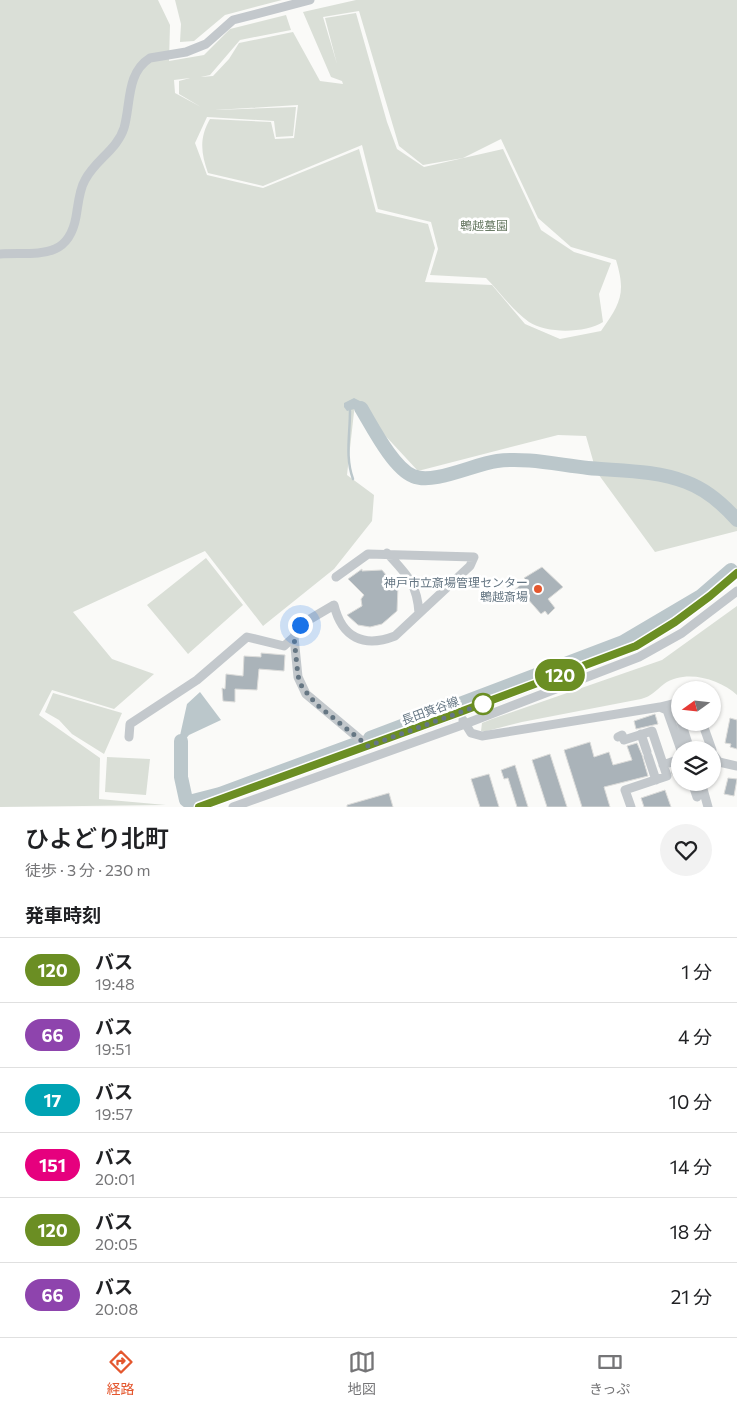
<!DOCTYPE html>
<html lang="ja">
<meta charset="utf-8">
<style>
:root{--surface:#fff;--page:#f2f2f2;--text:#202124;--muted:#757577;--line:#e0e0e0;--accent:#e4572e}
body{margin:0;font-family:Commissioner,"Noto Sans JP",sans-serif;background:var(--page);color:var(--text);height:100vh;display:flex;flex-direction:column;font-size:19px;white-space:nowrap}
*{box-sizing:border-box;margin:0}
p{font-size:16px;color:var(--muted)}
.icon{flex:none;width:28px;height:28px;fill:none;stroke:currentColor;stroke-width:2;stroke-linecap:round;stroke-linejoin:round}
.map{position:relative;height:807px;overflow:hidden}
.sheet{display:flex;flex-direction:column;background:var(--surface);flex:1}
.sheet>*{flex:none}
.badge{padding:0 10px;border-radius:16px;font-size:18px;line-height:32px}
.needle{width:32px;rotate:255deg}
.fabs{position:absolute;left:671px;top:681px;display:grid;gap:10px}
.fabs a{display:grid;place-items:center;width:50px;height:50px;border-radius:50%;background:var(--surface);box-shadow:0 1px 4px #0004;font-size:25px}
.you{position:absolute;width:25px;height:25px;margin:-12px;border:4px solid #fff;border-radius:50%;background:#1a73e8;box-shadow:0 0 0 8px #1a73e833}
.map>.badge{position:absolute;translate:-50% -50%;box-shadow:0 0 0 2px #fff}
h2{padding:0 25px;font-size:19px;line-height:45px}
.round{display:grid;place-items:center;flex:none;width:52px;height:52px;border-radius:26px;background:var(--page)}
.headline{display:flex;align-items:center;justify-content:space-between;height:85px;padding:0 25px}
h1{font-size:24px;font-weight:600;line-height:38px}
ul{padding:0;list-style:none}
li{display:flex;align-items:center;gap:15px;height:65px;padding:0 25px;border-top:1px solid var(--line)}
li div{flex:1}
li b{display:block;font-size:19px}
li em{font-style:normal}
li .badge{min-width:55px;font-weight:700;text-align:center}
.tab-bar{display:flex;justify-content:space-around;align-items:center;height:70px;border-top:1px solid var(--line);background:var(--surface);font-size:14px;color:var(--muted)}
.tab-bar a{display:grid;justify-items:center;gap:2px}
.tab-bar .on{color:var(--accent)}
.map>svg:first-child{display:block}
.green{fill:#dadfd7;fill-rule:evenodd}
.water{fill:#bbc7cb}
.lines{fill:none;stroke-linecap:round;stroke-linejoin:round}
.stream{stroke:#bbc7cb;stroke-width:2.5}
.river{stroke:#bbc7cb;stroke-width:14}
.building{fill:#aab3b9;stroke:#dcdcda}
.minor{stroke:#c3c8cc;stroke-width:9}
.line-casing{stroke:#fff;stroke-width:11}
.line{stroke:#6b8e23;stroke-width:8}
.walk{stroke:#657683;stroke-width:5;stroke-dasharray:0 9}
.poi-dot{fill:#e4572e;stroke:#fff;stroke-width:2}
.stop-dot{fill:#fff;stroke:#6b8e23;stroke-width:2.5}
.labels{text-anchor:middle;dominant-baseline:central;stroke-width:5;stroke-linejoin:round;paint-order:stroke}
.park-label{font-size:12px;fill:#687a64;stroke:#fff}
.poi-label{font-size:12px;fill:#657683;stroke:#fff;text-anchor:end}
.street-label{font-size:12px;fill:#657683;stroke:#fff}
</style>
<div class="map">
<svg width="737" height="807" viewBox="0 0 737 807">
<rect width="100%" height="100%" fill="#fafaf8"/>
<!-- green -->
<path class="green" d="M0,0H158L170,25L169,61L204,55L230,29L286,15L291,30L240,40L210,75L201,77L213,76L229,59L239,43L293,32L320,81L343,84L342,81L331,77L303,12L356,0H737V531L655,552L596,471L586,436L558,435L418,471L355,403L347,475L374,495L372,521L334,569L263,626L205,551L73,612L112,659L154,674L114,709L52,690L39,715L100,758L99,799L166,805L0,807ZM359,11L399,146L423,165L463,158L501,139L538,218L571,247L616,260C626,293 621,303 601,331L560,339L525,324L492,285L425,282L435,248L428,224L376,212L359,149L263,188L207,175L195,143L207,117L274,121L276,137L293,136L296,107L215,110L298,105L294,138L275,139L271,122L210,119C199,138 201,153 208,173L263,186L362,145L378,209L431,222L438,249L430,275L486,278C499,291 513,311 529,322C547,334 586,333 603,322L599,294L611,263L574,252L541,230L503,149L424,167L397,149L387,122L356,13L325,18L337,64L323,17ZM190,78L179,81V94L201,107L175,93L174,80Z
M175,0H282L225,15L194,41L180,42L181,24Z
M206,558L243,605L188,654L147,605Z
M737,606V695C719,679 686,669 664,684C655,691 652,696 641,699L522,722L487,731H481L482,723L492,719L662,660Z
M53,693L122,713L104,754L72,734L59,720L45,712Z
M107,757L150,759L146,795L105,792Z"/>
<!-- water -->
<path class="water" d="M354,398L360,401L362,407L347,411L344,407V403Z
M200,692L221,720L189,735L184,741L179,740L187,704Z"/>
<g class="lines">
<!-- stream -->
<path class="stream" d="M350,411C350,435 345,457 353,479"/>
<!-- river -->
<path class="river" d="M361,408C372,426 393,468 413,476C433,485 474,464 497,461C526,457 559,465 588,468C620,471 655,470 686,482C705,489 723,504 737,520
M370,738L623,642L701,596L731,570
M181,741V777L186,800L189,802L220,794L353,745"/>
</g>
<!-- building -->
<path class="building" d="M542,567L563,587L548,599L555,608L548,615L545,611L541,614L526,597L520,602L518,599L516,601L510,594L526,580L524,578Z
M362,569V571L382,570L396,587L398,586L397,611L382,624L370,627L358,625L347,615L362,606L361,599L364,595L348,579Z
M261,653L285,655L284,671L259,669L257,690L235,689V702L223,701L222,688L225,689L226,674L243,676L244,656L261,657Z
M655,714L658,724L636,729L634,721Z
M730,718L737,720V749L730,747L731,744L725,743Z
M590,742L594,757L609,752L613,765L632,760L627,746L637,743L642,755L648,776L604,787L610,807H582L564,750Z
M550,754L567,807H547L532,760Z
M515,765L528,807H517L508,778L504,779L501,770Z
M671.5 772a4.5 4.5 0 1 1 9 0a4.5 4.5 0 1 1-9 0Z
M489,774L499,807H480L471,779Z
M728,778L737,779L734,796L724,794Z
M665,790L671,807H644L641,798Z
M389,793L393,807H347V805Z"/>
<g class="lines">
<!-- minor -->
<path class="minor" d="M0,254C36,252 68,261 76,217C78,206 79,190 85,180C95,160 117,150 124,128C131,104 126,73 150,58L186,52L206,44L233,20L310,0
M387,553C407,575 417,583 419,613
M336,577L368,554L474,557L470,566L395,636C364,648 342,638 334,605L300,625L294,637L298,677L306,694L368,746
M660,707L672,704L680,720
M463,720L471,733L482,736L660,707L667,710L681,750
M681,722L690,750
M702,722L712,750
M641,734L647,752
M129,737L130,724L197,680L247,637L284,646L294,637
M618,737L622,735L624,740L652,731L667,776L625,790L631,807
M712,753L719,762L737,766
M648,756L656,780
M663,765L680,759
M692,782L697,797
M701,782L708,807
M199,807L460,713L636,646L675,622L711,596L737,573
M233,807L465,724L639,657L682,633L737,591"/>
</g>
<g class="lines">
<!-- line casing -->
<g class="line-casing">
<path id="line" d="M199,807L460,712L636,646L675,622L710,596L737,573"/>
</g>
<!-- line -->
<use href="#line" class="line"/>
<!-- walk -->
<path class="walk" d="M300,625L294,637L298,676L302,687L316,704L368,746L483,704"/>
</g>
<!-- markers -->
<circle class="poi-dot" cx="538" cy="589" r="5"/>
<circle class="stop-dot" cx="483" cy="704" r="10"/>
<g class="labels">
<!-- park labels -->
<g class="park-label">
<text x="484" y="225">鵯越墓園</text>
</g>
<!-- poi labels -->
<g class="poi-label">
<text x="528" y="582">神戸市立斎場管理センター<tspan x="528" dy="14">鵯越斎場</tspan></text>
</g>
<!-- street labels -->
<g class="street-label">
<text transform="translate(430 710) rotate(-20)">長田箕谷線</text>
</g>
</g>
</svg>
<div class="fabs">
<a><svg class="needle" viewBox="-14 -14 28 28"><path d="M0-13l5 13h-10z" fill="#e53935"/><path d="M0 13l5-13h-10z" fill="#757577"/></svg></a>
<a><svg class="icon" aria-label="layers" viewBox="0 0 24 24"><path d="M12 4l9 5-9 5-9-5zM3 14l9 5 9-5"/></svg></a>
</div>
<div class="you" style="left:300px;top:625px"></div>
<b class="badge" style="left:560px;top:675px;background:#6b8e23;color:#fff">120</b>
</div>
<section class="sheet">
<div class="headline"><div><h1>ひよどり北町</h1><p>徒歩 · 3 分 · 230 m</p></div><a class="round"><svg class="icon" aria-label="heart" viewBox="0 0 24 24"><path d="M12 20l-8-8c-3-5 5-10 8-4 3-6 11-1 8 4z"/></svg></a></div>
<h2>発車時刻</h2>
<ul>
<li><span class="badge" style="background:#6b8e23;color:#fff">120</span><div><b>バス</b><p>19:48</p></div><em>1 分</em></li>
<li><span class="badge" style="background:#8e44ad;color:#fff">66</span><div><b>バス</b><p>19:51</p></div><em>4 分</em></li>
<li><span class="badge" style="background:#00a3b4;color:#fff">17</span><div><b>バス</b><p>19:57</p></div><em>10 分</em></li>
<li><span class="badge" style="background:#e6007e;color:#fff">151</span><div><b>バス</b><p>20:01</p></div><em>14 分</em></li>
<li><span class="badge" style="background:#6b8e23;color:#fff">120</span><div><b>バス</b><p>20:05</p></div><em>18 分</em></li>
<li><span class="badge" style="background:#8e44ad;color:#fff">66</span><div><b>バス</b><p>20:08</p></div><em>21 分</em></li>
</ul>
</section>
<nav class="tab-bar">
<a class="on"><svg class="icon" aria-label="directions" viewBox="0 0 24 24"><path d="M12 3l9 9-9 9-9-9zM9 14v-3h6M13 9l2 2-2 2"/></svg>経路</a>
<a><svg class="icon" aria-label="map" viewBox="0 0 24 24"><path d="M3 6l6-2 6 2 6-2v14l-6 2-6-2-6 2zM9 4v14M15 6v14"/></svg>地図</a>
<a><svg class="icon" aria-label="tickets" viewBox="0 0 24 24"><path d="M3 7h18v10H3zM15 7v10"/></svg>きっぷ</a>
</nav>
